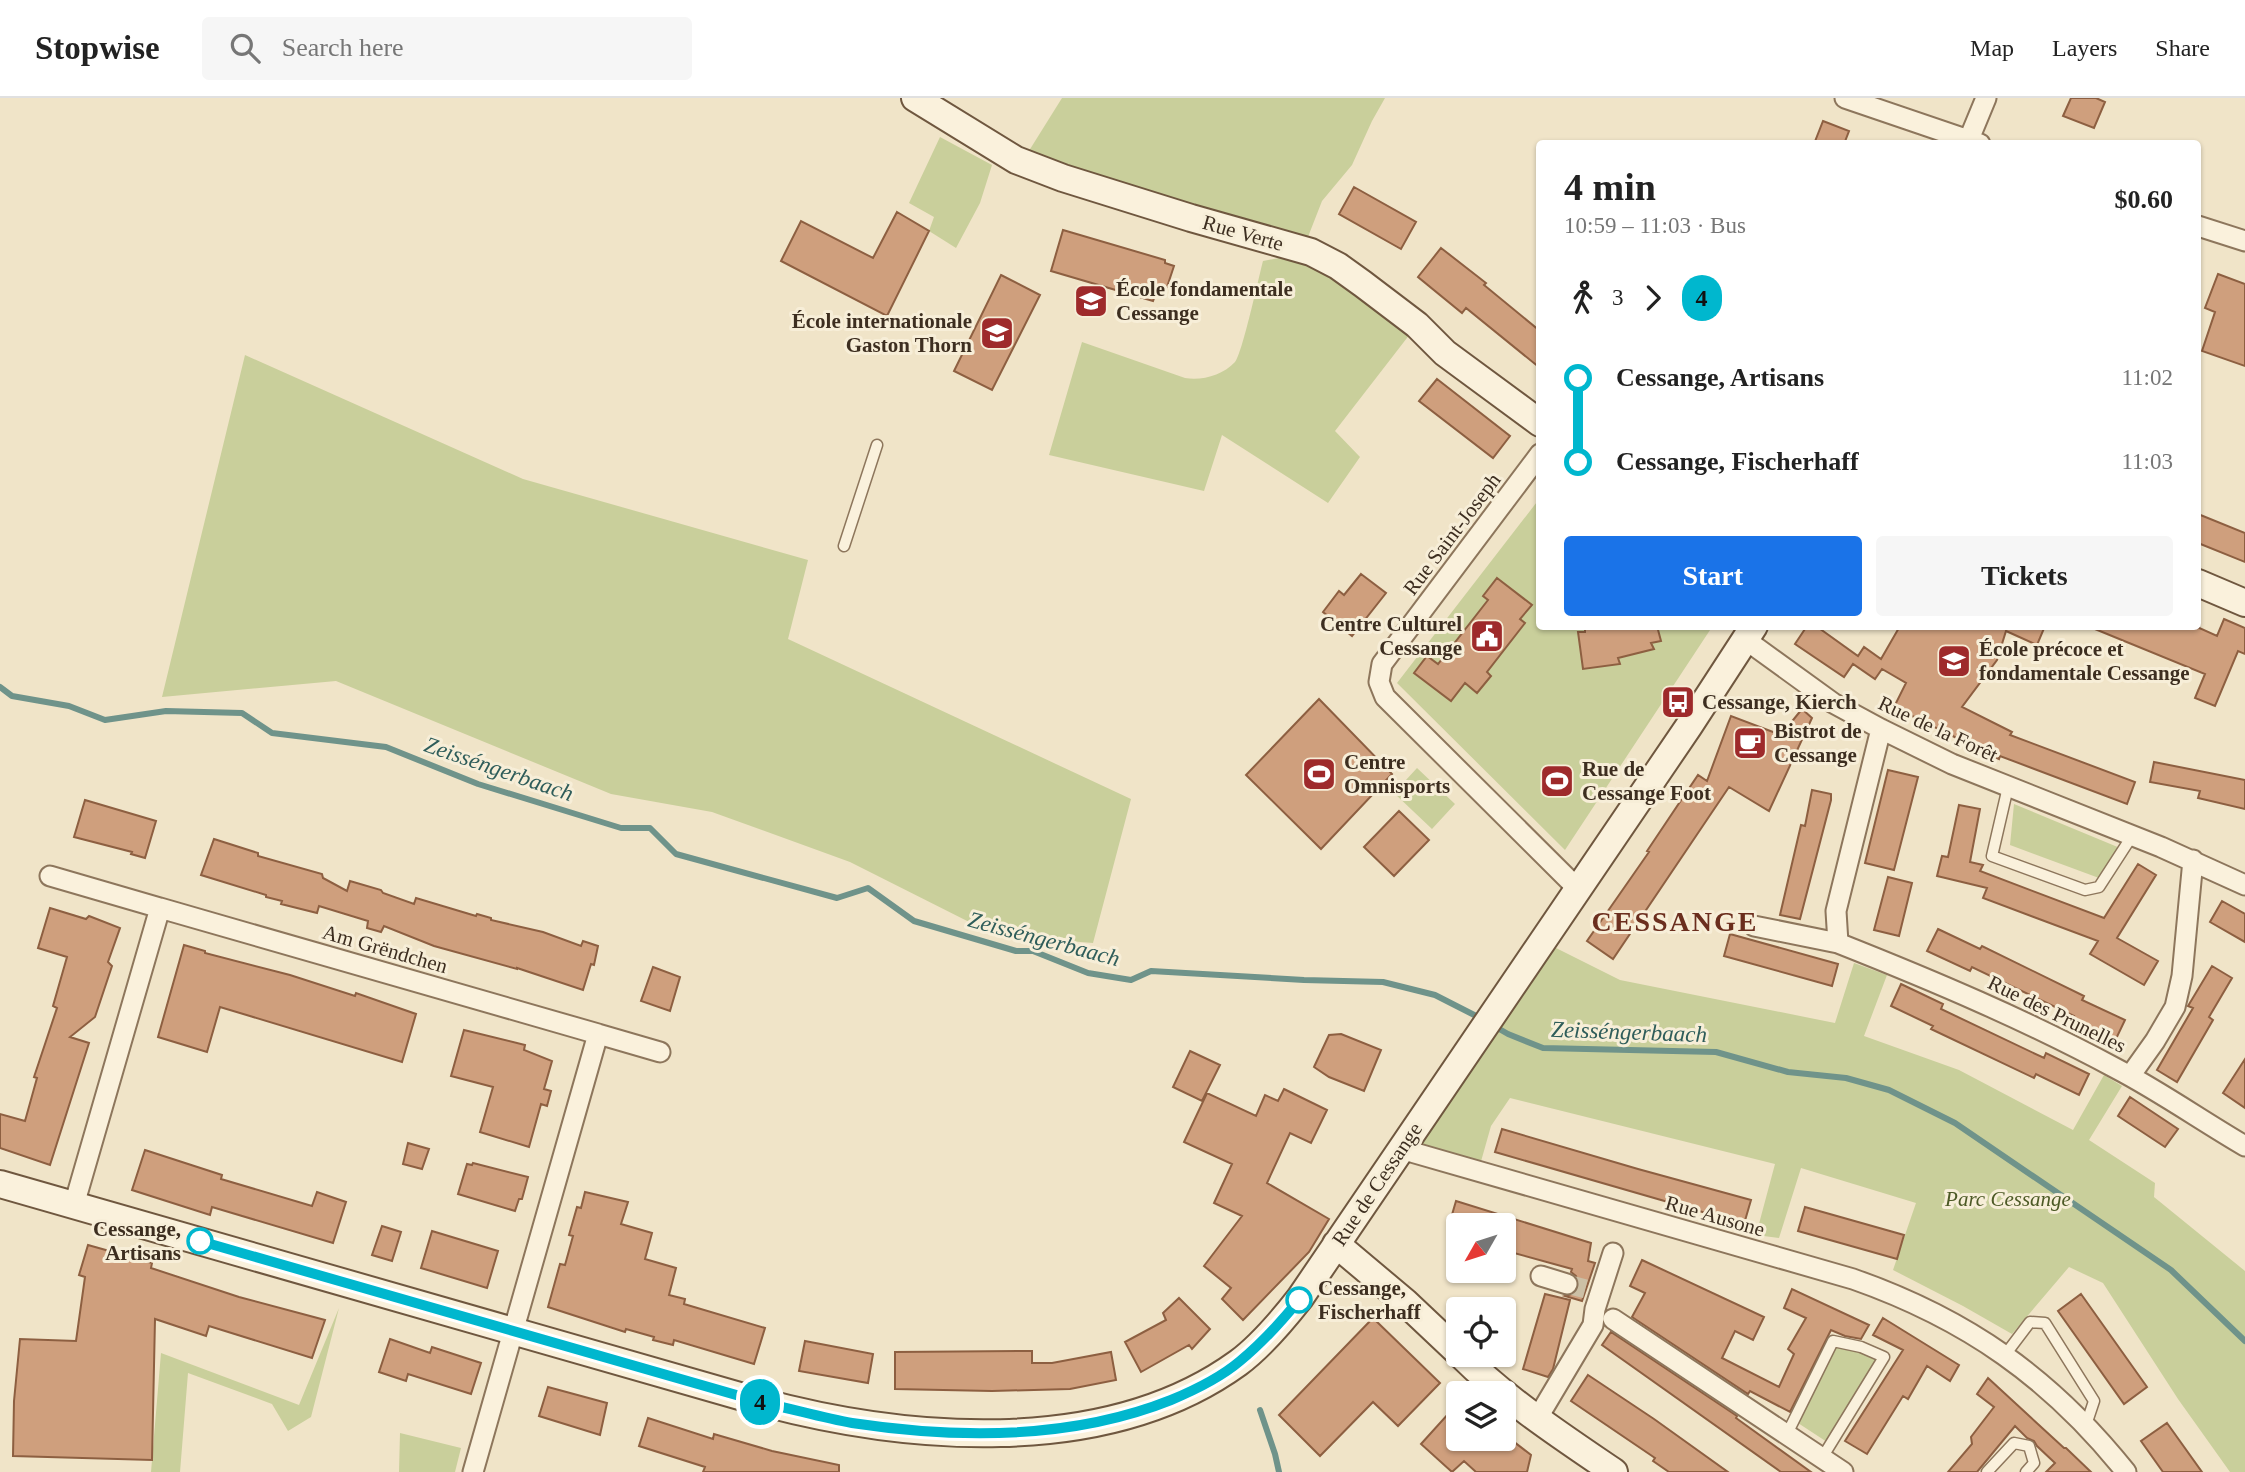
<!DOCTYPE html>
<meta charset="utf-8">
<style>
:root{--surface:#fff;--page:#f6f6f6;--text:#222;--muted:#767676;--line:#e0e0e0;--accent:#1a73e8}
body{margin:0;font-family:Georgia,serif;background:var(--page);color:var(--text);height:100vh;display:flex;flex-direction:column;font-size:26px;white-space:nowrap}
*{box-sizing:border-box;margin:0}
p{font-size:23px;color:var(--muted)}
.icon{flex:none;width:38px;height:38px;fill:none;stroke:currentColor;stroke-width:2;stroke-linecap:round;stroke-linejoin:round}
.map{position:relative;flex:1;overflow:hidden}
.side{position:absolute;left:1536px;top:42px;width:665px;height:490px;display:flex;flex-direction:column;background:var(--surface);border-radius:7px;box-shadow:0 2px 5px #0004}
.side>*{flex:none}
.badge{padding:0 14px;border-radius:23px;font-size:24px;line-height:46px}
.needle{width:46px;rotate:231deg}
.fabs{position:absolute;left:1446px;top:1115px;display:grid;gap:14px}
.fabs a{display:grid;place-items:center;width:70px;height:70px;border-radius:7px;background:var(--surface);box-shadow:0 2px 5px #0004;font-size:35px}
.map>.badge{position:absolute;translate:-50% -50%;box-shadow:0 0 0 4px #fff}
.legs{display:flex;align-items:center;gap:10px;height:77px;padding:0 28px;font-size:23px}
.legs p{margin-inline-start:auto}
.head{display:flex;align-items:center;justify-content:space-between;height:119px;padding:0 28px}
h1{font-size:38px;font-weight:600;line-height:52px}
.action{display:flex;gap:14px;margin-top:auto;padding:14px 28px}
.action a{flex:1;height:80px;border-radius:7px;background:var(--accent);color:#fff;font-size:28px;font-weight:600;line-height:80px;text-align:center}
.action a+a{background:var(--page);color:var(--text)}
ul{padding:0 28px;list-style:none}
li{display:flex;align-items:center;gap:24px;height:84px;font-size:26px}
li i{display:grid;place-items:center;width:10px;height:100%;margin:0 9px;background:currentColor}
li i::after{content:'';width:18px;height:18px;margin:-9px;border:5px solid;border-radius:50%;background:var(--surface)}
li p{margin-inline-start:auto}
li:first-child i{background:linear-gradient(#0000 50%,currentColor 0)}
li:last-child i{background:linear-gradient(currentColor 50%,#0000 0)}
header{display:flex;align-items:center;gap:42px;box-sizing:border-box;height:98px;padding:0 35px;background:var(--surface);border-bottom:2px solid var(--line)}
header strong{font-size:33px}
nav{display:flex;gap:38px;margin-inline-start:auto;font-size:24px}
.search{width:490px;height:63px;background:var(--page);display:flex;align-items:center;gap:18px;box-sizing:border-box;padding:0 24px;border-radius:7px;color:var(--muted);font-size:26px}
.map>svg:first-child{display:block}
.green{fill:#c9cf9b}
.lines{fill:none;stroke-linecap:round;stroke-linejoin:round}
.stream{stroke:#6f938a;stroke-width:6}
.building{fill:#cf9f7d;stroke:#8d5f41;stroke-width:2}
.street-tunnel{stroke:#ccc0a6;stroke-width:19;stroke-dasharray:19 10;stroke-linecap:butt}
.lane-casing{stroke:#8d765c;stroke-width:13}
.street-casing{stroke:#8d765c;stroke-width:23}
.secondary-casing{stroke:#6f573f;stroke-width:30}
.lane{stroke:#faf1dc;stroke-width:10}
.street{stroke:#faf1dc;stroke-width:19}
.secondary{stroke:#faf1dc;stroke-width:26}
.line-1-casing{stroke:#fff;stroke-width:16}
.line-1{stroke:#00b7ce;stroke-width:10}
.stop-1-dot{fill:#fff;stroke:#00b7ce;stroke-width:3.5}
.labels{text-anchor:middle;dominant-baseline:central;stroke-width:6;stroke-linejoin:round;paint-order:stroke}
.street-label{font-size:21px;fill:#3d2e20;stroke:#f7eed8}
.poi-label{font-size:21px;font-weight:bold;fill:#3d2e20;stroke:#f7eed8;text-anchor:start}
.park-label{font-size:21px;font-style:italic;fill:#4d5a26;stroke:#f7eed8}
.stop-label{font-size:21px;font-weight:bold;fill:#3d2e20;stroke:#f7eed8;text-anchor:end}
.water-label{font-size:23px;font-style:italic;fill:#2f5d5a;stroke:#f7eed8}
.district-label{font-size:28px;font-weight:bold;letter-spacing:2px;fill:#6b2e1e;stroke:#f7eed8}
</style>
<header>
<strong>Stopwise</strong>
<div class="search"><svg class="icon" aria-label="search" viewBox="0 0 24 24"><circle cx="10" cy="10" r="6"/><path d="M15 15l6 6"/></svg>Search here</div>
<nav><a>Map</a><a>Layers</a><a>Share</a></nav>
</header>
<div class="map">
<svg width="2245" height="1374" viewBox="0 0 2245 1374">
<rect width="100%" height="100%" fill="#f0e4c8"/>
<!-- green -->
<path class="green" d="M1062,0H1385L1372,23L1352,67L1322,103L1306,144L1027,56Z
M940,39L992,67L980,105L956,150L929,133L934,119L909,105Z
M1311,154L1417,227L1335,333L1360,359L1328,405L1222,337L1204,393L1049,357L1082,244L1185,280C1202,283 1223,277 1235,264C1242,257 1259,178 1263,163Z
M245,257L523,381L808,462L788,541L1131,701L1093,845L995,837L850,764L712,714L611,696L336,583L162,599Z
M1540,400V528L1712,529L1565,752L1397,585Z
M1417,670L1455,706L1432,731L1394,695Z
M2014,706L2120,750L2099,780L2010,747Z
M1539,849L1556,850L1620,882L1835,925L1854,865L1887,877L1864,938L1959,972L2073,1032L2104,977L2122,988L2089,1042L2155,1085L2154,1099L2245,1173V1374H2230L2178,1301L2103,1185L2069,1169L2012,1236L1963,1208L1893,1172L1916,1105L1801,1070L1779,1140L1756,1137L1775,1066L1510,1000L1491,1028L1478,1074L1401,1051Z
M339,1210L311,1319L288,1333L272,1306L188,1275L180,1374H151L161,1255L299,1307Z
M1834,1247L1860,1253L1878,1261L1827,1344L1798,1325Z
M400,1335L461,1350L455,1374H399Z"/>
<g class="lines">
<!-- stream -->
<path class="stream" d="M0,589L12,598L69,608L105,622L166,613L242,615L272,635L386,649L478,686L621,730H650L676,756L837,800L868,790L914,823L1016,853H1033L1088,875L1131,882L1151,873L1304,882L1383,884L1435,897L1482,921
M1494,928L1508,936L1543,950L1716,954L1788,974L1846,980L1889,992L1955,1025L2171,1172L2245,1243
M1260,1312L1275,1356L1279,1374"/>
</g>
<!-- building -->
<path class="building" d="M2071,0H2096L2105,4L2094,30L2063,18Z
M1823,23L1849,33L1844,46H1814Z
M1354,89L1416,124L1401,151L1339,116Z
M897,114L929,133L887,218L781,163L801,123L873,160Z
M1063,132L1165,162V165L1174,168L1167,189L1159,187L1153,203L1051,173Z
M1441,150L1486,185L1484,187L1540,233V270L1466,210L1462,215L1418,179Z
M2218,176L2245,186V268L2202,253L2215,214L2205,210Z
M1001,177L1040,197L992,292L954,273Z
M1437,281L1510,338L1493,360L1419,303Z
M2198,416L2245,435V464L2198,445Z
M1361,476L1386,495L1352,538L1323,514L1339,493L1344,497Z
M1497,480L1532,507L1520,521L1525,525L1487,574L1491,578L1477,595L1465,585L1451,603L1414,575L1427,558L1438,566L1488,502L1483,498Z
M2224,521L2245,530V556L2238,553L2215,608L2195,600L2205,576L2090,529L2195,528L2217,538Z
M1585,528H1657L1661,543L1651,545L1654,551L1618,560L1620,566L1583,571L1578,534H1585Z
M1807,528H1816L1858,558L1864,549L1881,561L1900,528H2045L2037,547L2006,533L1997,562L1962,609L2012,634L2010,637L2135,684L2127,706L2000,658L1999,661L1894,609L1906,585L1882,571L1875,581L1853,566L1844,579L1795,546Z
M1319,601L1392,676L1321,751L1246,677Z
M1802,611L1812,620L1769,713L1729,689L1613,861L1587,843L1649,754L1647,753L1698,677L1707,683L1731,618L1781,637Z
M2154,664L2245,682V711L2198,700L2200,693L2150,684Z
M1888,672L1918,679L1894,772L1865,765Z
M1812,692L1831,696V702L1800,821L1780,817L1801,727L1805,728Z
M85,702L156,723L145,760L131,756L132,754L74,739Z
M1959,707L1980,711L1970,764L1983,767L1980,773L2104,820L2138,766L2156,777L2117,840L2158,863L2144,887L2090,856L2098,843L1983,800L1987,790L1937,778L1942,758L1948,759Z
M1399,713L1429,742L1394,778L1364,749Z
M214,741L258,755V758L322,776L323,780L347,793L350,783L381,792L383,795L414,806L416,800L476,818L477,816L491,820V822L543,834L581,848L583,843L598,848L594,867L591,866L583,892L517,870V871L434,848L384,828L381,834L367,830L368,823L319,808L317,815L281,806L282,803L266,799V797L201,777Z
M1888,779L1912,785L1899,838L1874,832Z
M2222,803L2245,816V844L2210,824Z
M50,810L86,821L89,818L120,830L108,864L112,868L95,919L70,939L89,945L50,1067L0,1050V1016L25,1023L37,980L34,979L57,910L53,908L67,859L38,850Z
M1938,831L1980,851L1982,848L2084,898L2082,902L2125,922L2115,943L2072,922L2074,918L1972,869L1970,873L1927,853Z
M1730,836L1838,866L1832,888L1724,858Z
M184,847L205,853V855L290,877L355,898L356,895L416,916L402,964L220,909L207,954L158,939Z
M2212,868L2232,880L2209,919L2213,922L2177,984L2157,972L2193,910L2188,908Z
M653,869L680,879L670,913L641,903Z
M1901,886L1943,906L1941,911L2044,960L2046,955L2089,976L2079,997L2036,976L2034,980L1931,931L1933,928L1891,908Z
M464,932L525,947L524,952L552,963L544,991L551,993L547,1008L541,1006L529,1049L480,1034L493,989L451,978Z
M1341,936L1381,952L1364,993L1329,979L1314,969L1329,937Z
M1190,953L1220,967L1202,1003L1173,989Z
M2245,961V1010L2223,995Z
M1284,991L1327,1012L1311,1045L1290,1035L1267,1085L1329,1121L1309,1154L1243,1222L1222,1201L1231,1190L1204,1168L1242,1118L1214,1105L1232,1066L1184,1044L1207,995L1256,1018L1265,997L1278,1003Z
M2130,999L2178,1031L2165,1049L2118,1018Z
M1502,1031L1638,1071L1751,1102L1744,1126L1495,1054Z
M408,1045L429,1051L422,1071L403,1066Z
M145,1052L222,1077L221,1081L312,1108L317,1094L346,1104L333,1145L212,1109L210,1117L132,1092Z
M473,1065L528,1079L522,1101H519L515,1113L458,1096L467,1066L472,1067Z
M585,1094L628,1104L621,1126L652,1135L645,1161L676,1170L669,1197L685,1201L684,1206L765,1230L754,1266L674,1242L673,1247L653,1242L654,1239L626,1231L625,1234L548,1209L560,1166L565,1167L573,1138L569,1137L577,1109L581,1110Z
M1456,1103L1591,1145L1588,1163L1595,1165L1582,1203L1565,1198L1575,1195L1579,1189L1576,1178L1571,1174L1572,1171L1503,1152V1127H1449Z
M1805,1109L1904,1137L1897,1161L1798,1133Z
M382,1128L401,1134L392,1163L372,1157Z
M432,1133L498,1153L487,1190L421,1170Z
M88,1147L152,1165L151,1170L239,1199L325,1222L312,1260L209,1228L206,1238L155,1221L152,1362L13,1358L14,1303L20,1241L76,1243L85,1179L79,1177Z
M1642,1162L1764,1219L1753,1242L1735,1233L1722,1260L1779,1289L1794,1256L1788,1251L1806,1220L1784,1210L1792,1191L1869,1227L1861,1241L1845,1238L1831,1232L1790,1314L1750,1293L1748,1296L1632,1219L1645,1195L1630,1188Z
M1545,1196L1570,1202L1553,1271L1548,1279L1523,1271Z
M2081,1196L2147,1289L2124,1306L2058,1213Z
M1179,1200L1210,1231L1192,1251L1189,1247L1141,1274L1125,1244L1166,1222L1163,1215Z
M1373,1220L1440,1285L1398,1328L1373,1304L1320,1358L1279,1317Z
M1883,1220L1959,1267L1950,1283L1927,1268L1908,1301L1903,1298L1867,1356L1845,1343L1903,1252L1873,1237Z
M1611,1234L1737,1318L1736,1320L1811,1374H1781L1602,1247Z
M390,1241L430,1255L432,1249L481,1265L471,1296L408,1276L406,1283L379,1274Z
M805,1243L873,1256L868,1285L799,1273Z
M1032,1253V1265H1052L1111,1254L1116,1282L1070,1291L992,1293L895,1291V1254Z
M1588,1277L1654,1321L1728,1374H1669L1653,1363L1655,1360L1571,1303Z
M1988,1280L2064,1350H2066L2091,1374H2046L2055,1365L2037,1348L2034,1343L2027,1340L2015,1328L1977,1374H1948L1972,1346L1971,1339L1994,1309L1977,1296Z
M548,1289L607,1305L600,1337L539,1318Z
M1458,1305V1340H1509L1531,1357L1527,1374H1476L1464,1363L1452,1374L1421,1346Z
M648,1320L713,1341L714,1336L772,1353L839,1367V1374H703L705,1369L639,1348Z
M2167,1325L2202,1374H2163L2141,1343Z"/>
<g class="lines">
<!-- street-tunnel -->
<path class="street-tunnel" d="M1567,1186L1586,1191"/>
<!-- lane casing -->
<g class="lane-casing">
<path id="lane" d="M844,448L877,347
M2008,689L1992,758L2085,792L2099,789L2132,738
M2005,1257L2030,1224L2045,1225L2094,1303L2086,1327
M1787,1336L1833,1243L1861,1249L1884,1259L1822,1360
M1987,1374L2014,1345L2029,1348L2034,1365L2026,1374"/>
</g>
<!-- street casing -->
<g class="street-casing">
<path id="street" d="M1845,0L1980,46
M1967,46L1986,0
M2198,128L2245,143
M1540,356L1382,566L1379,584L1385,599L1578,791
M1746,542L1833,605L1881,631L1952,666L2161,749L2245,787
M1881,631L1836,813L1838,845C1934,883 2026,922 2117,971C2161,994 2202,1023 2245,1048
M50,778L160,810
M1754,828L1838,845
M598,936L660,954
M2130,978L2155,943L2175,909L2182,878L2193,762
M1401,1051L1853,1181C1967,1221 2051,1280 2126,1374
M74,1107L160,810L598,936L473,1374
M1541,1178L1567,1186
M1613,1221L1843,1374
M1537,1321L1593,1227L1595,1211L1613,1155"/>
</g>
<!-- secondary casing -->
<g class="secondary-casing">
<path id="secondary" d="M915,0L1016,62L1063,80L1191,120L1311,154L1338,168L1363,186L1417,227L1445,255L1540,325
M2198,485L2245,505
M0,1086L750,1301C901,1343 1104,1362 1238,1265C1261,1248 1282,1223 1300,1200L1689,628L1754,528
M1336,1146L1405,1204L1458,1254
M1460,1256C1506,1302 1561,1338 1614,1374"/>
</g>
<!-- lane -->
<use href="#lane" class="lane"/>
<!-- street -->
<use href="#street" class="street"/>
<!-- secondary -->
<use href="#secondary" class="secondary"/>
</g>
<g class="lines">
<!-- line-1 casing -->
<g class="line-1-casing">
<path id="line-1" d="M200,1143L764,1305C793,1311 823,1320 852,1325C958,1341 1071,1342 1171,1302C1195,1292 1220,1280 1240,1263C1262,1245 1281,1224 1299,1202"/>
</g>
<!-- line-1 -->
<use href="#line-1" class="line-1"/>
</g>
<!-- icons -->
<defs>
<g id="school-square" transform="scale(1.75)"><rect x="-9" y="-9" width="18" height="18" rx="4" fill="#9e2a2b" stroke="#f7eed8"/><path d="M0-5L7-2L0 1L-7-2ZM-4 1L0 2.5L4 1V4Q0 6-4 4Z" fill="#fff"/></g>
<g id="civic-square" transform="scale(1.75)"><rect x="-9" y="-9" width="18" height="18" rx="4" fill="#9e2a2b" stroke="#f7eed8"/><path d="M-.6-6.5H3V-4.5H.6V-3L4-1V1h2V6H-6V1h2V-1L-.6-3ZM-1.2 2.5V6h2.4V2.5Z" fill="#fff"/></g>
<g id="bus-square" transform="scale(1.75)"><rect x="-9" y="-9" width="18" height="18" rx="4" fill="#9e2a2b" stroke="#f7eed8"/><path d="M-5-6H5V4H4V6H2V4H-2V6H-4V4H-5ZM-3.5-4V0h7V-4ZM-3.5 1.2v1.5H-2V1.2ZM2 1.2v1.5H3.5V1.2Z" fill="#fff"/></g>
<g id="cafe-square" transform="scale(1.75)"><rect x="-9" y="-9" width="18" height="18" rx="4" fill="#9e2a2b" stroke="#f7eed8"/><path d="M-5.5-4.5H6V0H3Q3 3.5 0 3.5H-2.5Q-5.5 3.5-5.5 0ZM3-3.2v2h1.7v-2ZM-6 4.5H4V6H-6Z" fill="#fff"/></g>
<g id="stadium-square" transform="scale(1.75)"><rect x="-9" y="-9" width="18" height="18" rx="4" fill="#9e2a2b" stroke="#f7eed8"/><path d="M0-5a6.5 5 0 1 0 0 10a6.5 5 0 1 0 0-10ZM-3.5-1.8h7v3.6h-7Z" fill="#fff"/></g>
</defs>
<g fill-rule="evenodd">
<use href="#school-square" x="1091" y="203"/>
<use href="#school-square" x="997" y="235"/>
<use href="#civic-square" x="1487" y="538"/>
<use href="#school-square" x="1954" y="563"/>
<use href="#bus-square" x="1678" y="604"/>
<use href="#cafe-square" x="1750" y="645"/>
<use href="#stadium-square" x="1319" y="676"/>
<use href="#stadium-square" x="1557" y="683"/>
</g>
<!-- markers -->
<g class="stop-1-dot">
<circle cx="200" cy="1143" r="12"/>
<circle cx="1299" cy="1202" r="12"/>
</g>
<g class="labels">
<!-- street labels -->
<g class="street-label">
<text transform="translate(1243 135) rotate(16)">Rue Verte</text>
<text transform="translate(1452 436) rotate(-53)">Rue Saint-Joseph</text>
<text transform="translate(1938 631) rotate(25)">Rue de la Forêt</text>
<text transform="translate(385 851) rotate(16)">Am Grëndchen</text>
<text transform="translate(2057 916) rotate(26)">Rue des Prunelles</text>
<text transform="translate(1377 1086) rotate(-56)">Rue de Cessange</text>
<text transform="translate(1715 1118) rotate(16)">Rue Ausone</text>
</g>
<!-- poi labels -->
<g class="poi-label">
<text x="1116" y="191">École fondamentale<tspan x="1116" dy="24">Cessange</tspan></text>
<text x="972" y="223" text-anchor="end">École internationale<tspan x="972" dy="24">Gaston Thorn</tspan></text>
<text x="1462" y="526" text-anchor="end">Centre Culturel<tspan x="1462" dy="24">Cessange</tspan></text>
<text x="1979" y="551">École précoce et<tspan x="1979" dy="24">fondamentale Cessange</tspan></text>
<text x="1702" y="604">Cessange, Kierch</text>
<text x="1774" y="633">Bistrot de<tspan x="1774" dy="24">Cessange</tspan></text>
<text x="1344" y="664">Centre<tspan x="1344" dy="24">Omnisports</tspan></text>
<text x="1582" y="671">Rue de<tspan x="1582" dy="24">Cessange Foot</tspan></text>
</g>
<!-- park labels -->
<g class="park-label">
<text x="2008" y="1101">Parc Cessange</text>
</g>
<!-- stop labels -->
<g class="stop-label">
<text x="181" y="1131">Cessange,<tspan x="181" dy="24">Artisans</tspan></text>
<text x="1318" y="1190" text-anchor="start">Cessange,<tspan x="1318" dy="24">Fischerhaff</tspan></text>
</g>
<!-- water labels -->
<g class="water-label">
<text transform="translate(499 671) rotate(19)">Zeisséngerbaach</text>
<text transform="translate(1044 841) rotate(15)">Zeisséngerbaach</text>
<text transform="translate(1629 934) rotate(2)">Zeisséngerbaach</text>
</g>
<!-- district labels -->
<g class="district-label">
<text x="1675" y="823">CESSANGE</text>
</g>
</g>
</svg>
<div class="fabs">
<a><svg class="needle" viewBox="-14 -14 28 28"><path d="M0-13l5 13h-10z" fill="#e53935"/><path d="M0 13l5-13h-10z" fill="#767676"/></svg></a>
<a><svg class="icon" aria-label="locate" viewBox="0 0 24 24"><circle cx="12" cy="12" r="6"/><path d="M12 2v4M12 18v4M2 12h4M18 12h4"/></svg></a>
<a><svg class="icon" aria-label="layers" viewBox="0 0 24 24"><path d="M12 4l9 5-9 5-9-5zM3 14l9 5 9-5"/></svg></a>
</div>
<b class="badge" style="left:760px;top:1304px;background:#00b7ce;color:#111">4</b>
<section class="side">
<div class="head"><div><h1>4 min</h1><p>10:59 – 11:03 · Bus</p></div><b>$0.60</b></div>
<div class="legs"><svg class="icon" aria-label="walk" viewBox="0 0 24 24"><circle cx="13" cy="4" r="2"/><path d="M13 8l-2 6 4 7M11 14l-3 7M7 12l3-4h3l4 4"/></svg>3<svg class="icon" aria-label="forward" viewBox="0 0 24 24"><path d="M9 5l7 7-7 7"/></svg><b class="badge" style="background:#00b7ce;color:#111">4</b></div>
<ul>
<li><i style="color:#00b7ce"></i><b>Cessange, Artisans</b><p>11:02</p></li>
<li><i style="color:#00b7ce"></i><b>Cessange, Fischerhaff</b><p>11:03</p></li>
</ul>
<div class="action"><a>Start</a><a>Tickets</a></div>
</section>
</div>
